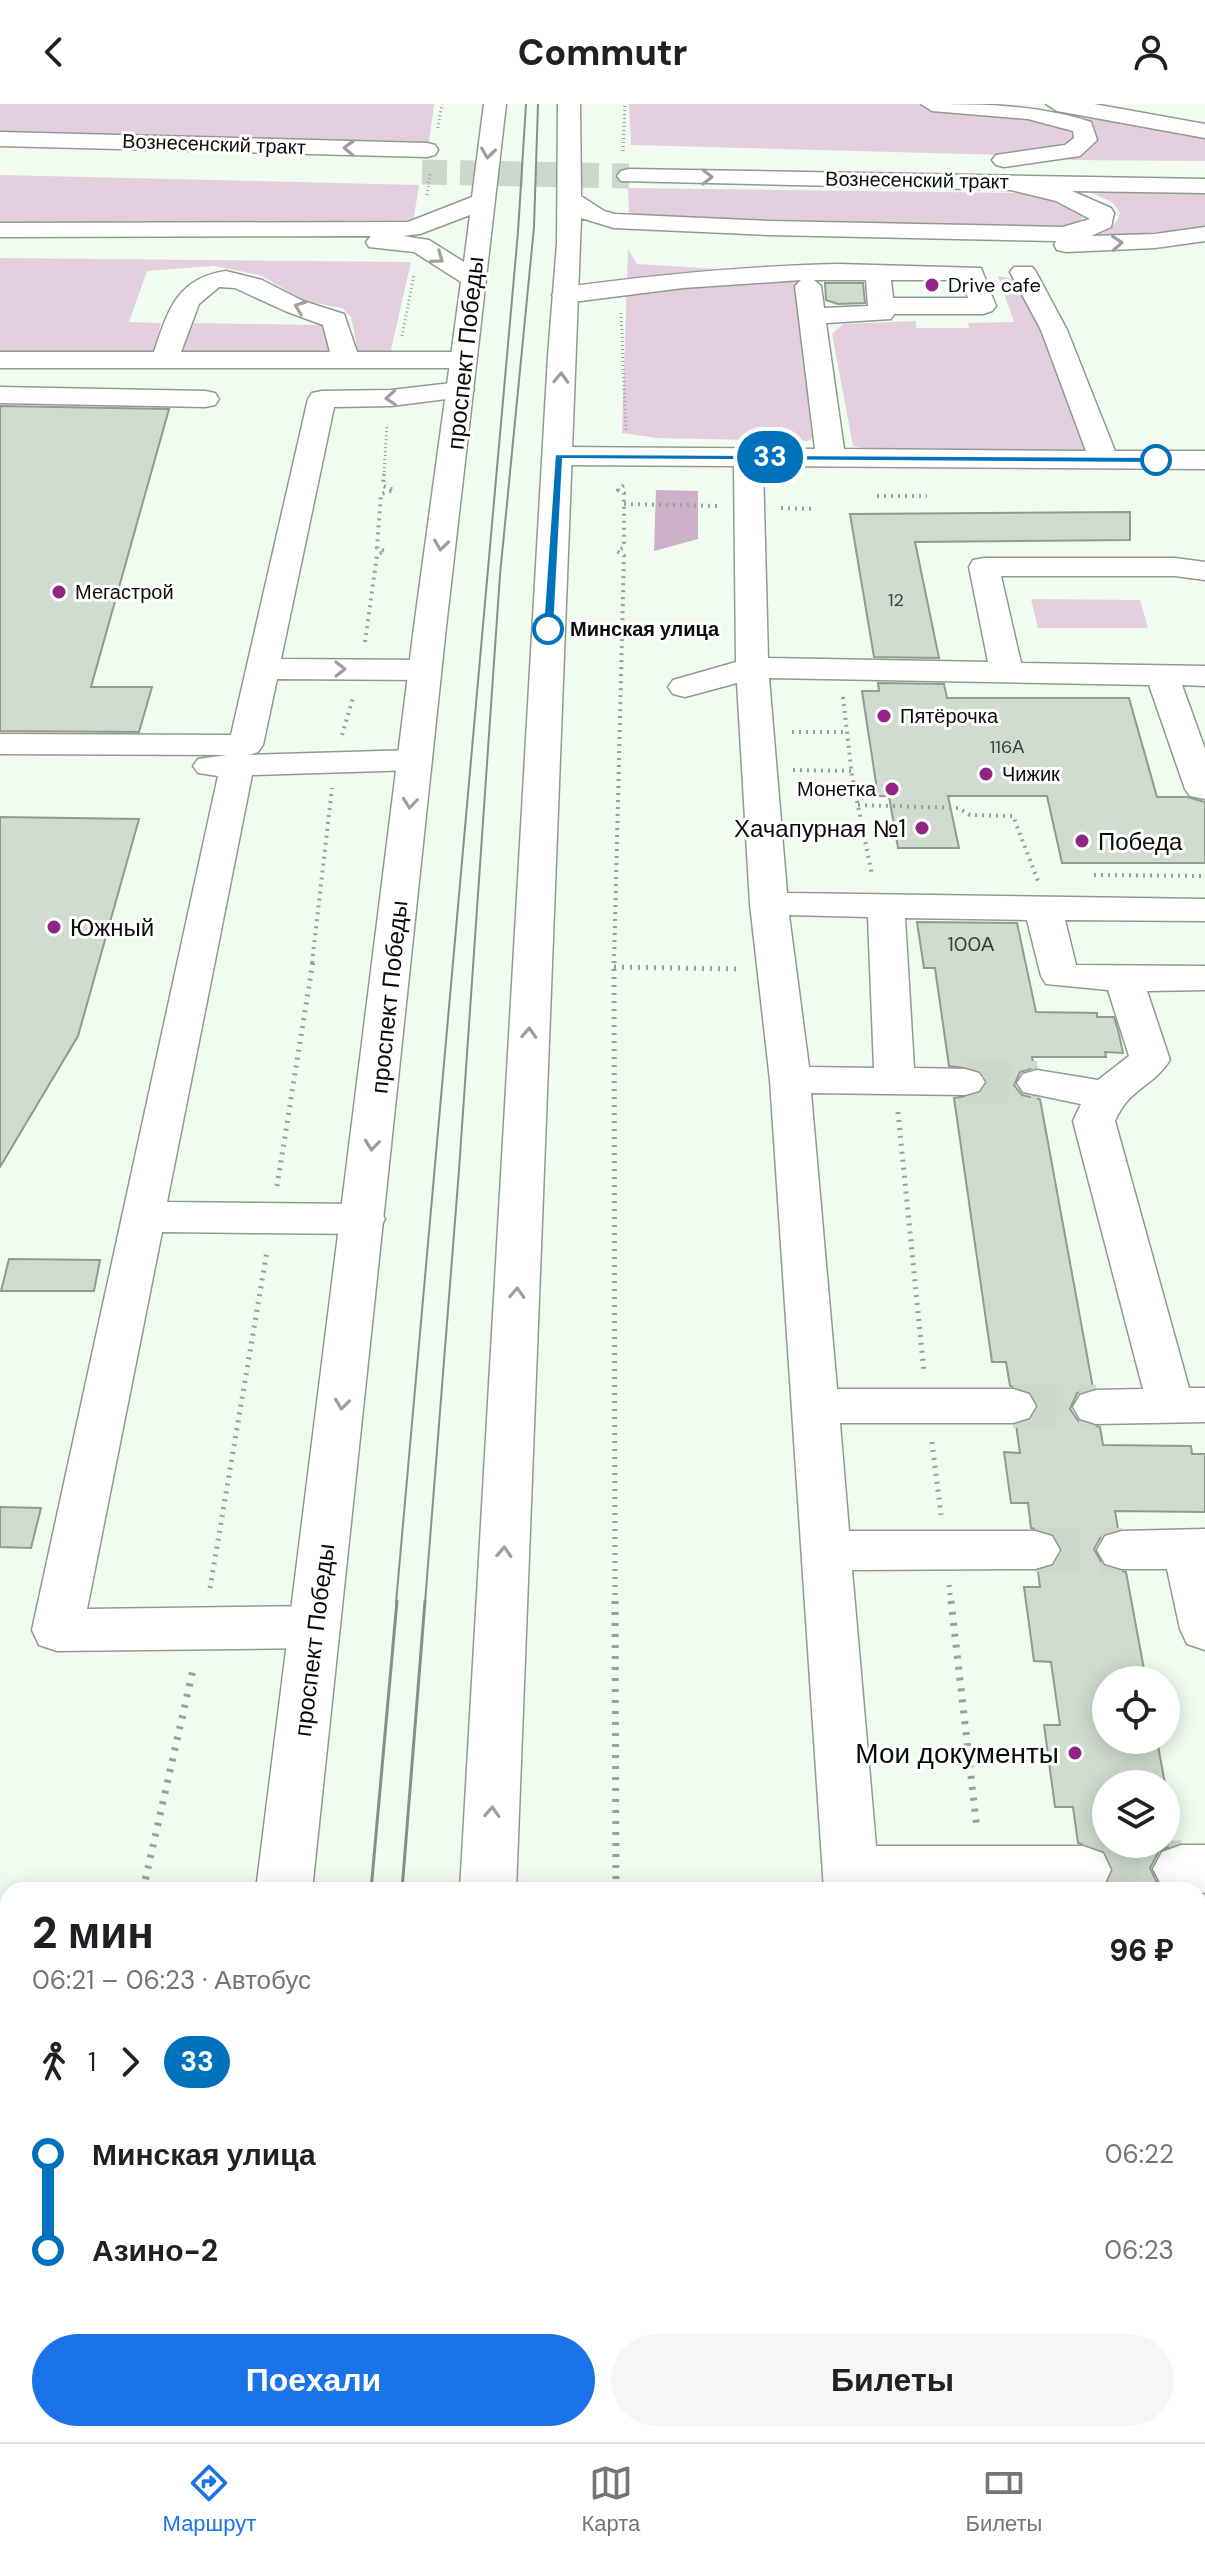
<!DOCTYPE html>
<html lang="ru">
<meta charset="utf-8">
<style>
:root{--surface:#fff;--page:#f6f6f6;--text:#202124;--muted:#757577;--line:#e0e0e0;--accent:#1a73e8}
body{margin:0;font-family:"DM Sans",sans-serif;background:var(--page);color:var(--text);height:100vh;display:flex;flex-direction:column;font-size:30px;white-space:nowrap}
*{box-sizing:border-box;margin:0}
p{font-size:26px;color:var(--muted)}
.icon{flex:none;width:44px;height:44px;fill:none;stroke:currentColor;stroke-width:2;stroke-linecap:round;stroke-linejoin:round}
.map{position:relative;flex:1;overflow:hidden}
.panel{position:absolute;left:0px;top:1778px;width:1206px;height:560px;display:flex;flex-direction:column;background:var(--surface);border-radius:24px 24px 0 0;box-shadow:0 4px 20px #0003}
.panel>*{flex:none}
.badge{padding:0 16px;border-radius:26px;font-size:28px;line-height:52px}
.buttons{position:absolute;left:1092px;top:1562px;display:grid;gap:16px}
.buttons a{display:grid;place-items:center;width:88px;height:88px;border-radius:50%;background:var(--surface);box-shadow:0 4px 20px #0003;font-size:40px}
.map>.badge{position:absolute;translate:-50% -50%;box-shadow:0 0 0 4px #fff}
.legs{display:flex;align-items:center;gap:12px;height:88px;padding:0 32px;font-size:26px}
.legs p{margin-inline-start:auto}
.head{display:flex;align-items:center;justify-content:space-between;height:136px;padding:0 32px}
h1{font-size:44px;font-weight:800;line-height:60px}
.action{display:flex;gap:16px;margin-top:auto;padding:16px 32px}
.action a{flex:1;height:92px;border-radius:48px;background:var(--accent);color:#fff;font-size:32px;font-weight:800;line-height:92px;text-align:center}
.action a+a{background:var(--page);color:var(--text)}
ul{padding:0 32px;list-style:none}
li{display:flex;align-items:center;gap:28px;height:96px;font-size:30px}
li i{display:grid;place-items:center;width:12px;height:100%;margin:0 10px;background:currentColor}
li i::after{content:'';width:20px;height:20px;margin:-10px;border:6px solid;border-radius:50%;background:var(--surface)}
li p{margin-inline-start:auto}
li:first-child i{background:linear-gradient(#0000 50%,currentColor 0)}
li:last-child i{background:linear-gradient(currentColor 50%,#0000 0)}
header{display:flex;justify-content:space-between;align-items:center;height:104px;padding:0 32px;background:var(--surface);font-size:36px;font-weight:800}
.tabs{display:flex;justify-content:space-around;align-items:center;height:112px;border-top:2px solid var(--line);background:var(--surface);font-size:22px;color:var(--muted)}
.tabs a{display:grid;justify-items:center;gap:4px}
.tabs .on{color:var(--accent)}
.map>svg:first-child{display:block}
.green{fill:#e3cfdf}
.forest{fill:#cdafc7}
.building{fill:#d0dccf;stroke:#909c90;stroke-width:2}
.lines{fill:none;stroke-linecap:round;stroke-linejoin:round}
.minor-tunnel-far1{stroke:#cdd8cd;stroke-width:44;stroke-dasharray:44 22;stroke-linecap:butt}
.minor-tunnel{stroke:#cdd8cd;stroke-width:57;stroke-dasharray:57 29;stroke-linecap:butt}
.major-tunnel{stroke:#cdd8cd;stroke-width:25;stroke-dasharray:25 13;stroke-linecap:butt}
.minor-casing{stroke:#909b8f;stroke-width:3}
.major-casing{stroke:#909b8f;stroke-width:3}
.path-far3{stroke:#99a299;stroke-width:3;stroke-dasharray:1 3;stroke-linecap:butt}
.path-far2{stroke:#99a299;stroke-width:4;stroke-dasharray:2 5;stroke-linecap:butt}
.path-far1{stroke:#99a299;stroke-width:5;stroke-dasharray:2 6;stroke-linecap:butt}
.path{stroke:#99a299;stroke-width:7;stroke-dasharray:3 8;stroke-linecap:butt}
.minor{fill:#fff;fill-rule:evenodd}
.major{fill:#fff;fill-rule:evenodd}
.tram-far1{stroke:#879087;stroke-width:2}
.tram{stroke:#879087;stroke-width:3}
.oneway{stroke:#9d9e9d}
.line-1{fill:#0072bc;stroke:#fff;stroke-width:2}
.poi-dot{fill:#912485;stroke:#fff;stroke-width:3}
.stop-1-dot{fill:#fff;stroke:#0072bc;stroke-width:4}
.labels{text-anchor:middle;dominant-baseline:central;stroke-width:6;stroke-linejoin:round;paint-order:stroke}
.far-number-label{font-size:18px;fill:#3b413a}
.far-street-label{font-size:20px;fill:#090d09;stroke:#fff}
.far-poi-label{font-size:20px;fill:#090d09;stroke:#fff;text-anchor:start}
.far-stop-label{font-size:20px;font-weight:bold;fill:#090d09;stroke:#fff;text-anchor:start}
.number-label{font-size:20px;fill:#3b413a}
.street-label{font-size:24px;fill:#090d09;stroke:#fff}
.poi-label{font-size:24px;fill:#090d09;stroke:#fff;text-anchor:start}
.near-poi-label{font-size:28px;fill:#090d09;stroke:#fff;text-anchor:end}
</style>
<header><svg class="icon" aria-label="back" viewBox="0 0 24 24"><path d="M15 5l-7 7 7 7"/></svg>Commutr<svg class="icon" aria-label="person" viewBox="0 0 24 24"><circle cx="12" cy="8" r="4"/><path d="M4 21q1-7 8-7t8 7"/></svg></header>
<div class="map">
<svg width="1205" height="2338" viewBox="0 0 1205 2338">
<rect width="100%" height="100%" fill="#f0fcf0"/>
<!-- green -->
<path class="green" d="M0,0H434L429,39L0,28Z
M629,0H913L1010,7L1070,24L1074,33L1059,46L1005,51L631,41Z
M1063,3L1205,30V57L1068,56L1087,39L1088,24Z
M0,71L419,81L413,119L0,123Z
M628,84L1024,89L1053,91L1085,108L1079,120L1062,125L629,116Z
M1087,87L1205,88V124L1081,135C1099,131 1114,128 1120,109L1112,98Z
M628,145L637,160L783,169L800,178L816,332L808,337L657,334L622,329Z
M0,154L411,158L390,250L358,248L351,213L342,204L305,197L260,171L214,162L147,167L129,218L161,219L153,248L143,251H0Z
M998,172L1020,176L1055,243L1089,346L1070,349L883,348L853,342L832,230L843,220L916,217V224H969L968,219L1014,218Z
M187,219L327,221L335,248L329,250L193,251L181,248Z
M1031,495L1140,496L1148,524H1038Z"/>
<!-- forest -->
<path class="forest" d="M656,386L698,387V435L654,447Z"/>
<!-- building -->
<path class="building" d="M863,179L865,199L838,200L826,196L825,179Z
M0,302L169,305L91,583H152L139,628L0,627Z
M1130,408V436L915,438L939,554L874,553L850,410Z
M878,579L944,580L947,594H1129L1157,693H1187L1205,698V759H1062L1047,692H948L959,744H898L889,692H878L862,587H879Z
M0,713L139,715L78,932L0,1063Z
M917,818L1017,819L1036,908L1097,909V913H1114L1118,926L1123,949L1105,948L1106,953H1032L1034,964L1020,968L1014,981L1022,991L1040,995L1093,1284L1077,1289L1070,1305L1079,1318L1100,1323L1103,1341L1191,1342L1192,1350H1205V1408L1115,1407L1118,1425L1102,1431L1094,1445L1104,1463L1126,1468L1146,1576H1106V1636H1157L1165,1680H1106V1740H1175L1159,1747L1150,1764L1159,1783L1168,1786H1104L1114,1767L1106,1748L1078,1739L1073,1703H1055L1044,1621H1060L1051,1558L1034,1557L1024,1483H1040L1038,1467L1055,1461L1063,1445L1053,1429L1031,1424L1028,1399H1011L1004,1348L1020,1349L1016,1321L1032,1316L1039,1300L1030,1287L1010,1282L1006,1258H992L954,994L980,990L988,976L980,966L949,962L935,864H924Z
M9,1155L100,1156L94,1187H1Z
M0,1403L41,1404L31,1444L0,1443Z"/>
<g class="lines">
<!-- minor-tunnel-far1 -->
<path class="minor-tunnel-far1" d="M965,978L1037,979
M1013,1302L1096,1303
M1035,1446H1122"/>
<!-- minor-tunnel -->
<path class="minor-tunnel" d="M1083,1766L1181,1765
M1198,1967H1205"/>
<!-- major-tunnel -->
<path class="major-tunnel" d="M422,68L629,72"/>
<!-- minor casing -->
<g class="minor-casing">
<path id="minor" d="M838,160L981,164L996,202L992,207L983,210H894L891,215L826,219L844,345L1086,347L1041,226L1010,168L1014,163H1032L1036,168L1067,226L1115,347H1205V365L763,362L768,554L988,558L969,463L973,456L984,454H1175L1205,458V476L1175,472H1001L1021,559L1205,562V582L1182,581L1205,645V695L1190,692L1185,685L1149,581L769,574L787,789L1205,795V817L1065,816L1076,861L1205,862V886L1147,887L1170,956C1153,983 1129,984 1115,1017L1189,1284H1205V1318L1096,1320L1080,1315L1073,1303L1080,1291L1096,1286L1143,1285L1073,1017L1081,1000L1023,988L1017,979L1023,970L1037,966L1098,976L1129,952L1108,886L1046,880L1041,872L1027,816L905,814L914,964L965,965L979,969L985,978L979,987L965,991L811,989L837,1285H1013L1029,1290L1036,1302L1029,1314L1013,1319H840L849,1427H1035L1052,1432L1060,1446L1052,1460L1035,1465L852,1466L876,1742H1083L1103,1749L1111,1766L1103,1783L1095,1786H824L770,976L750,800L737,579L685,593L673,590L668,583L673,576L736,558L734,362L558,361L548,358L544,352L548,346L558,343L815,345L795,182L801,176L683,184L565,199L556,196L552,191L556,186L565,183C656,171 746,162 838,160ZM814,176H866L868,202L824,204L821,182ZM891,176H962L968,194H893ZM789,811L868,813L874,964L809,963Z
M226,167L262,176L303,197L344,210L357,248H462L472,250L475,256L472,262L462,264H0V248H154C168,206 177,174 226,167ZM219,183L235,184L285,207L323,221L330,248H181L199,200Z
M460,278L470,280L474,286L470,292L391,302L334,303L281,555L425,556L437,559L441,566L437,573L425,576L277,575L263,641L258,648L249,651L415,646L427,649L432,656L427,663L415,666L252,671L167,1098L364,1100L379,1104L385,1115L379,1126L364,1130L162,1128L87,1505L315,1502L333,1508L340,1523L333,1538L315,1544L57,1547L39,1541L32,1526L218,672L198,669L193,662L198,655L227,651L0,650V630L231,631L308,295L312,289L322,287L391,286Z
M0,283L205,287L215,289L219,295L215,301L205,303L0,299Z
M1205,1425V1546L1187,1540L1180,1525L1167,1465H1122L1105,1460L1097,1446L1105,1432L1122,1427Z
M1181,1741H1205V1789L1162,1782L1153,1765L1162,1748Z
M857,2330H923V2338H857Z"/>
</g>
<!-- major casing -->
<g class="major-casing">
<path id="major" d="M484,0H506L446,523L312,1786H256L414,523L461,178L414,148L369,143L366,138L371,132L0,133V119L408,118L472,93ZM470,111L464,158L429,136L403,132L420,130Z
M558,0H580L581,92L604,107L615,110L769,117L1063,123L1090,115L1056,97L1011,86L621,77L617,72L621,67L629,65L1205,75V89L1072,87L1111,104L1114,109L1111,123L1091,132L1155,130L1205,123V137L1155,144L1066,148L1057,146L1054,141L1056,137L769,131L614,124L581,114L516,1786H460L548,252L557,139Z
M921,0C980,0 1035,0 1091,18L1097,36L1080,52L1004,63L996,61L992,56L996,51L1065,41L1074,34L1073,27L1028,15L932,7Z
M1046,0H1094L1205,20V34L1057,7Z
M0,28L427,39L435,41L438,46L435,51L427,53L0,42Z
M186,2330H252L251,2338H185Z
M430,2330H496L495,2338H429Z"/>
</g>
<!-- path-far3 -->
<path class="path-far3" d="M438,24L442,0
M623,47L625,0
M427,91L430,70
M621,209L626,327
M402,232L414,171
M384,372L387,320"/>
<!-- path-far2 -->
<path class="path-far2" d="M877,392H927
M624,400L719,402
M781,404L816,405
M365,538L377,451L385,447L377,444L381,390L394,386L383,382L384,370
M843,593L852,672L872,771
M792,628H848
M342,631L353,594
M793,666L852,667
M858,701L958,704L970,711L1013,712L1038,777
M1094,771L1205,772
M312,859L332,684
M614,859L624,452L617,447L624,443V389L618,386L624,381"/>
<!-- path-far1 -->
<path class="path-far1" d="M614,857L615,1499
M614,863L741,865
M898,1008L924,1268
M277,1082L313,857
M932,1338L941,1411
M949,1481L951,1499
M210,1484L267,1147"/>
<!-- path -->
<path class="path" d="M615,1497L616,1786
M951,1497L977,1725
M143,1786L194,1561
M0,1914H8
M616,2330V2338
M1041,2330L1042,2338
M59,2338L60,2330"/>
<!-- minor -->
<use href="#minor" class="minor"/>
<!-- major -->
<use href="#major" class="major"/>
<!-- tram-far1 -->
<path class="tram-far1" d="M396,1499L518,128L526,0
M425,1499L459,1066L500,471L534,123L538,0"/>
<!-- tram -->
<path class="tram" d="M371,1786L397,1497
M402,1786L425,1497
M321,2338L322,2330
M359,2338L360,2330"/>
</g>
<!-- one-way arrows -->
<defs><path id="oneway-chevron" d="M-2-3.5L2.5 0L-2 3.5" fill="none" stroke-width="1.6" stroke-linecap="round" stroke-linejoin="round" transform="scale(2)"/></defs>
<g class="oneway">
<use href="#oneway-chevron" transform="translate(349 44) rotate(-178)"/>
<use href="#oneway-chevron" transform="translate(488 49) rotate(98)"/>
<use href="#oneway-chevron" transform="translate(707 73) rotate(1)"/>
<use href="#oneway-chevron" transform="translate(1117 139) rotate(-4)"/>
<use href="#oneway-chevron" transform="translate(438 154) rotate(36)"/>
<use href="#oneway-chevron" transform="translate(300 203) rotate(-159)"/>
<use href="#oneway-chevron" transform="translate(561 274) rotate(-88)"/>
<use href="#oneway-chevron" transform="translate(391 294) rotate(176)"/>
<use href="#oneway-chevron" transform="translate(441 441) rotate(98)"/>
<use href="#oneway-chevron" transform="translate(340 565)"/>
<use href="#oneway-chevron" transform="translate(410 699) rotate(96)"/>
<use href="#oneway-chevron" transform="translate(529 929) rotate(-87)"/>
<use href="#oneway-chevron" transform="translate(372 1041) rotate(96)"/>
<use href="#oneway-chevron" transform="translate(517 1189) rotate(-87)"/>
<use href="#oneway-chevron" transform="translate(342 1300) rotate(97)"/>
<use href="#oneway-chevron" transform="translate(504 1448) rotate(-87)"/>
<use href="#oneway-chevron" transform="translate(492 1708) rotate(-87)"/>
</g>
<!-- line-1 -->
<path class="line-1" d="M555,350L1156,353L1161,356L1156,359L563,355L554,525L548,529L543,525Z"/>
<!-- markers -->
<g class="poi-dot">
<circle cx="932" cy="181" r="8"/>
<circle cx="59" cy="488" r="8"/>
<circle cx="884" cy="612" r="8"/>
<circle cx="986" cy="670" r="8"/>
<circle cx="892" cy="685" r="8"/>
<circle cx="922" cy="724" r="8"/>
<circle cx="1082" cy="737" r="8"/>
<circle cx="54" cy="823" r="8"/>
<circle cx="1075" cy="1649" r="8"/>
</g>
<g class="stop-1-dot">
<circle cx="1156" cy="356" r="14"/>
<circle cx="548" cy="525" r="14"/>
</g>
<g class="labels">
<!-- far-number labels -->
<g class="far-number-label">
<text x="896" y="496">12</text>
<text x="1007" y="643">116А</text>
</g>
<!-- far-street labels -->
<g class="far-street-label">
<text transform="translate(214 40) rotate(2)">Вознесенский тракт</text>
<text transform="translate(917 76) rotate(1)">Вознесенский тракт</text>
</g>
<!-- far-poi labels -->
<g class="far-poi-label">
<text x="948" y="181">Drive cafe</text>
<text x="75" y="488">Мегастрой</text>
<text x="900" y="612">Пятёрочка</text>
<text x="1002" y="670">Чижик</text>
<text x="876" y="685" text-anchor="end">Монетка</text>
</g>
<!-- far-stop labels -->
<g class="far-stop-label">
<text x="570" y="525">Минская улица</text>
</g>
<!-- number labels -->
<g class="number-label">
<text x="971" y="840">100А</text>
</g>
<!-- street labels -->
<g class="street-label">
<text transform="translate(465 249) rotate(-84)">проспект Победы</text>
<text transform="translate(389 893) rotate(-84)">проспект Победы</text>
<text transform="translate(314 1536) rotate(-83)">проспект Победы</text>
</g>
<!-- poi labels -->
<g class="poi-label">
<text x="906" y="724" text-anchor="end">Хачапурная №1</text>
<text x="1098" y="737">Победа</text>
<text x="70" y="823">Южный</text>
</g>
<!-- near-poi labels -->
<g class="near-poi-label">
<text x="1059" y="1649">Мои документы</text>
</g>
</g>
</svg>
<div class="buttons">
<a><svg class="icon" aria-label="locate" viewBox="0 0 24 24"><circle cx="12" cy="12" r="6"/><path d="M12 2v4M12 18v4M2 12h4M18 12h4"/></svg></a>
<a><svg class="icon" aria-label="layers" viewBox="0 0 24 24"><path d="M12 4l9 5-9 5-9-5zM3 14l9 5 9-5"/></svg></a>
</div>
<b class="badge" style="left:770px;top:353px;background:#0072bc;color:#fff">33</b>
<section class="panel">
<div class="head"><div><h1>2 мин</h1><p>06:21 – 06:23 · Автобус</p></div><b>96 ₽</b></div>
<div class="legs"><svg class="icon" aria-label="walk" viewBox="0 0 24 24"><circle cx="13" cy="4" r="2"/><path d="M13 8l-2 6 4 7M11 14l-3 7M7 12l3-4h3l4 4"/></svg>1<svg class="icon" aria-label="forward" viewBox="0 0 24 24"><path d="M9 5l7 7-7 7"/></svg><b class="badge" style="background:#0072bc;color:#fff">33</b></div>
<ul>
<li><i style="color:#0072bc"></i><b>Минская улица</b><p>06:22</p></li>
<li><i style="color:#0072bc"></i><b>Азино-2</b><p>06:23</p></li>
</ul>
<div class="action"><a>Поехали</a><a>Билеты</a></div>
</section>
</div>
<nav class="tabs">
<a class="on"><svg class="icon" aria-label="directions" viewBox="0 0 24 24"><path d="M12 3l9 9-9 9-9-9zM9 14v-3h6M13 9l2 2-2 2"/></svg>Маршрут</a>
<a><svg class="icon" aria-label="map" viewBox="0 0 24 24"><path d="M3 6l6-2 6 2 6-2v14l-6 2-6-2-6 2zM9 4v14M15 6v14"/></svg>Карта</a>
<a><svg class="icon" aria-label="tickets" viewBox="0 0 24 24"><path d="M3 7h18v10H3zM15 7v10"/></svg>Билеты</a>
</nav>
